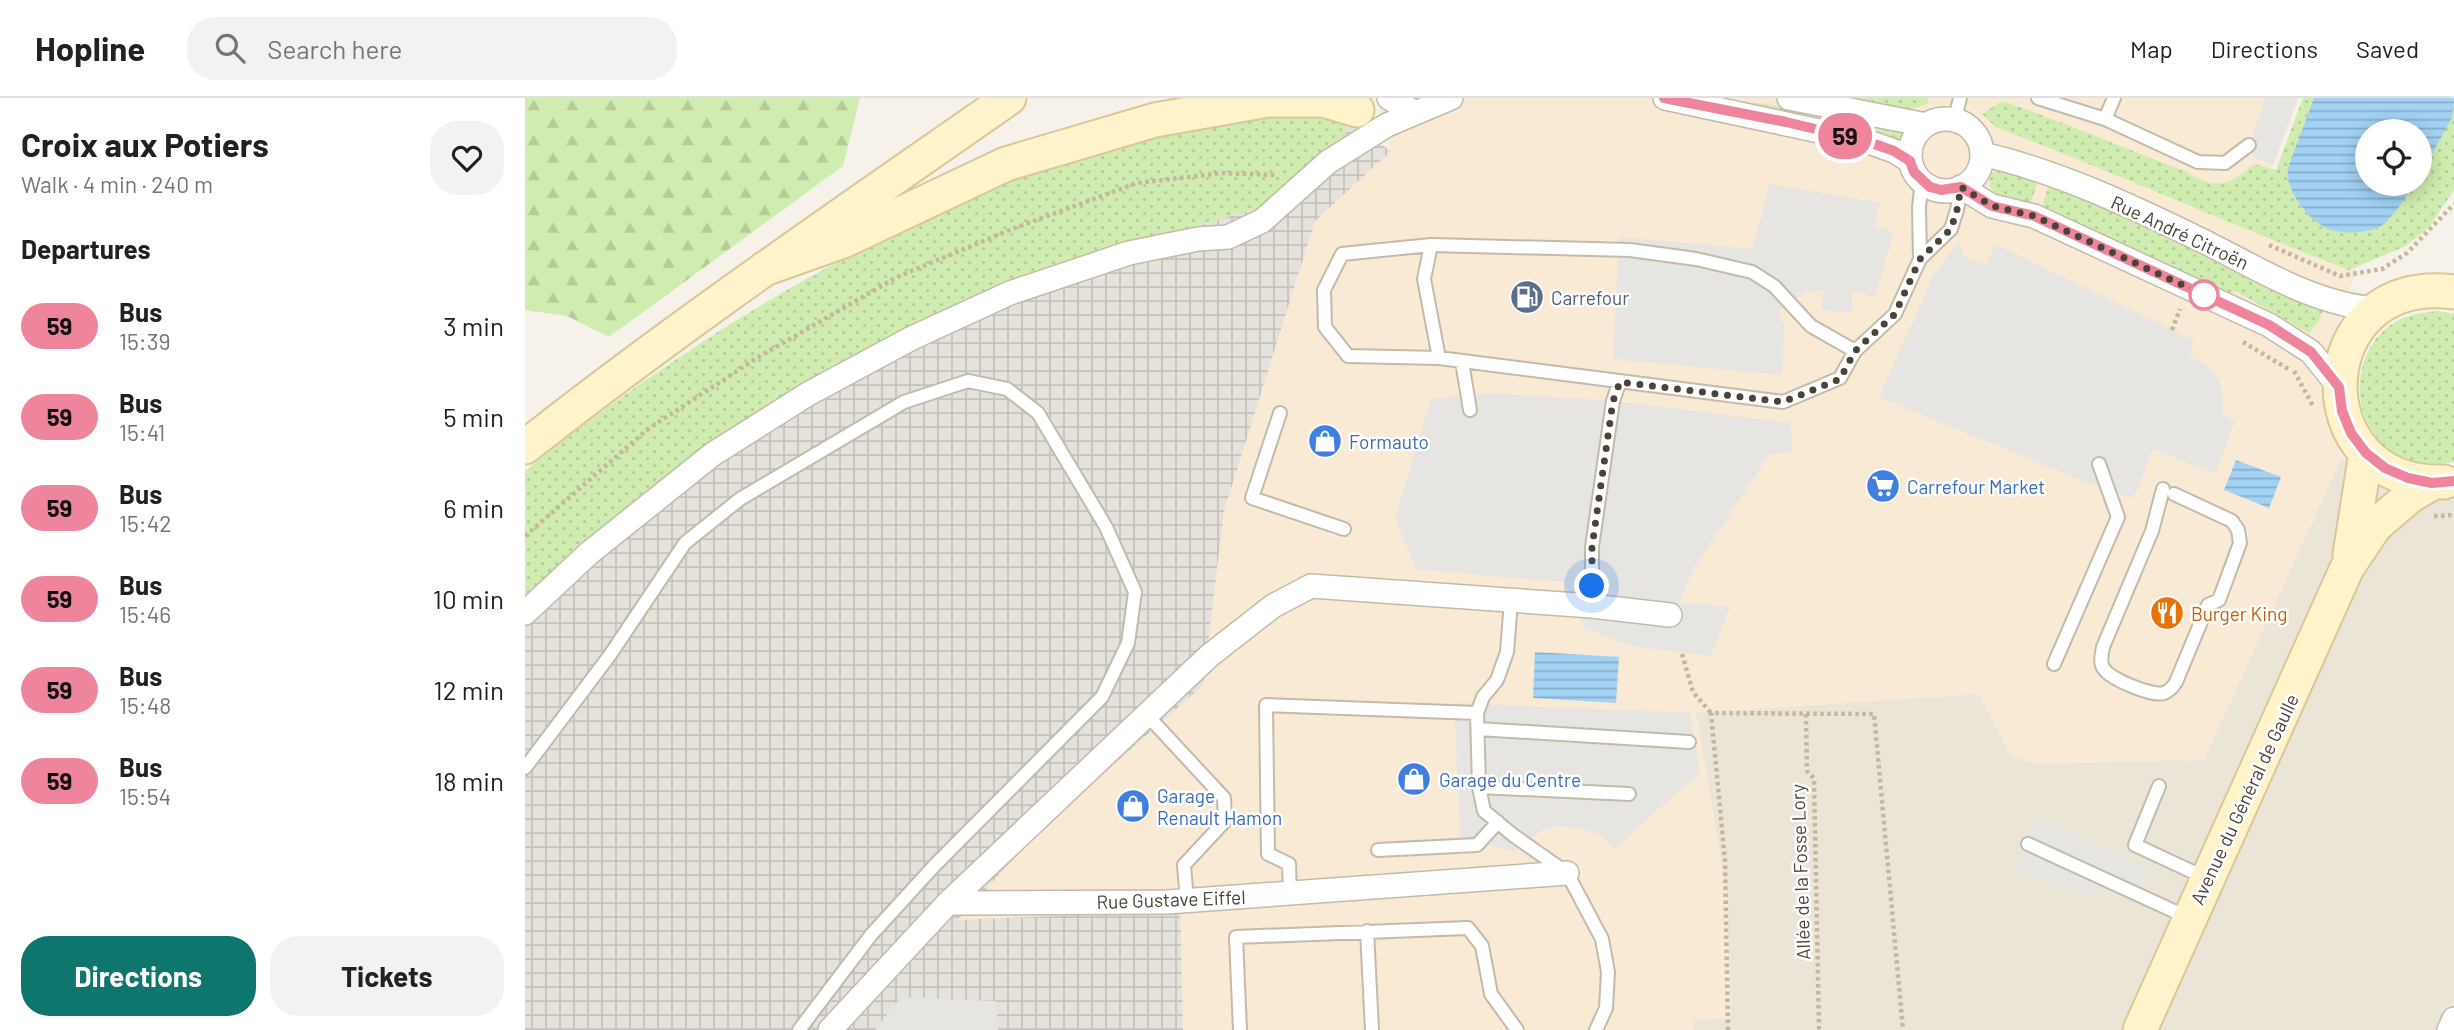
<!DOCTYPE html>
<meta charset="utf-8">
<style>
:root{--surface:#fff;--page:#f2f2f2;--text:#202124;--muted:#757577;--line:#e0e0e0;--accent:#0f766e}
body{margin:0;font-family:Barlow,sans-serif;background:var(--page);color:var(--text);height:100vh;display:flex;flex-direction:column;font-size:26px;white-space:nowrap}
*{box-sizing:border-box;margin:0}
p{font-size:23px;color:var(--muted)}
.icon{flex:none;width:38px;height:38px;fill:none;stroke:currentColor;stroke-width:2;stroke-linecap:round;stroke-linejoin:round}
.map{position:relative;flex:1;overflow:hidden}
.side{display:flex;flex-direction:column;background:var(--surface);width:525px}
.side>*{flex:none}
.badge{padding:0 14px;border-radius:23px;font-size:24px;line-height:46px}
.fabs{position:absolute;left:1830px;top:21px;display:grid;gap:14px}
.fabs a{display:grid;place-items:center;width:77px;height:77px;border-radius:50%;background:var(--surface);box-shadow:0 4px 18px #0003;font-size:35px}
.you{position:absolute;width:35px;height:35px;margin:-18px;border:5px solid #fff;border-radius:50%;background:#1a73e8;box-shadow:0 0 0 10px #1a73e833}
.map>.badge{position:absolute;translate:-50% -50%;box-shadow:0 0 0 4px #fff}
h2{padding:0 21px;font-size:26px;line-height:63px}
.round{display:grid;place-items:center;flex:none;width:74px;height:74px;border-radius:28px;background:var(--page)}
.overview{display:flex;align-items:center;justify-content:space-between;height:119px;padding:0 21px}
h1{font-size:33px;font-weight:700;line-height:52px}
.cta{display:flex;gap:14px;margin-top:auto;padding:14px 21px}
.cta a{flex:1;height:80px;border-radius:28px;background:var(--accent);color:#fff;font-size:28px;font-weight:700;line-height:80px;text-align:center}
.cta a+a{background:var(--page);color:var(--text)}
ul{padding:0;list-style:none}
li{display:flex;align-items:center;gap:21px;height:91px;padding:0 21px}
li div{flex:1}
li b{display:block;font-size:26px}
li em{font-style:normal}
li .badge{min-width:77px;font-weight:700;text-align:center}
header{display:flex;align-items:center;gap:42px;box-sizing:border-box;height:98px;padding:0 35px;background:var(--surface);border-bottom:2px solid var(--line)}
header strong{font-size:33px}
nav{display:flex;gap:38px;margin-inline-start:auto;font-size:24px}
.search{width:490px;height:63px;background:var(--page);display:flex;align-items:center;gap:18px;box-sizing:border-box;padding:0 24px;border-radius:28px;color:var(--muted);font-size:26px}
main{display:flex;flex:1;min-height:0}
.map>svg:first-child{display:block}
.residential{fill:#eae5d7}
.commercial{fill:#f8ead4}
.industrial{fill:url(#industrial-grid)}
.grass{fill:url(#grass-dots);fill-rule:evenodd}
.forest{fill:url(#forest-firs)}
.parking{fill:#e7e5e1}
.water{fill:url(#water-rules)}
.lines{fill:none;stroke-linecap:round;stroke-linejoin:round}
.service-casing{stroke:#c2bbab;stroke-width:16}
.minor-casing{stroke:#c2bbab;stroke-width:26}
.secondary-casing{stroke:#d8c897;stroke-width:37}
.path{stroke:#c5b79c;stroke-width:4.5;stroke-dasharray:3.5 3.5;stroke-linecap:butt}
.service{stroke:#fff;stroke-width:12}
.minor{stroke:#fff;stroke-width:23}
.secondary{stroke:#fff3cb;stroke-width:33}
.line-casing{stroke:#fff;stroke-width:16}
.line{stroke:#ef859d;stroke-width:10}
.walk{stroke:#4a4337;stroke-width:7;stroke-dasharray:0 12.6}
.stop-dot{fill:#fff;stroke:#ef859d;stroke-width:3.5}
.labels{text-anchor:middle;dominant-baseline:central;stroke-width:5;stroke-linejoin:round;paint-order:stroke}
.street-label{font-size:19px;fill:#4a4337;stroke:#fff}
.service-label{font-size:19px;fill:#4e5e75;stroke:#fff;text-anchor:start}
.shop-label{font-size:19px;fill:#366cbe;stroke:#fff;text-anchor:start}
.food-label{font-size:19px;fill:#c56008;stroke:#fff;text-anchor:start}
</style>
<header>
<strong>Hopline</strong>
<div class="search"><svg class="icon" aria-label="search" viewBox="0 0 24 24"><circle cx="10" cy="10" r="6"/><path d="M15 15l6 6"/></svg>Search here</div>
<nav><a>Map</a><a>Directions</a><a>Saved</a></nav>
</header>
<main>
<section class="side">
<div class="overview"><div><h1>Croix aux Potiers</h1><p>Walk · 4 min · 240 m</p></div><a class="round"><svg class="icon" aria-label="heart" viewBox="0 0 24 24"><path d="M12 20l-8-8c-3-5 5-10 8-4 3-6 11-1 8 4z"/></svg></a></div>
<h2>Departures</h2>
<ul>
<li><span class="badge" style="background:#ef859d;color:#111">59</span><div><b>Bus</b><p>15:39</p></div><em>3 min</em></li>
<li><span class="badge" style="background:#ef859d;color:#111">59</span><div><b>Bus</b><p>15:41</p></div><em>5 min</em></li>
<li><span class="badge" style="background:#ef859d;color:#111">59</span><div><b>Bus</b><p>15:42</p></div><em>6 min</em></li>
<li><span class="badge" style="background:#ef859d;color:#111">59</span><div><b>Bus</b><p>15:46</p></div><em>10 min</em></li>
<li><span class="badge" style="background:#ef859d;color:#111">59</span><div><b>Bus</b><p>15:48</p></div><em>12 min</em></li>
<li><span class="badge" style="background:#ef859d;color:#111">59</span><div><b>Bus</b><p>15:54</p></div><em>18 min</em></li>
</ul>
<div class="cta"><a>Directions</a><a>Tickets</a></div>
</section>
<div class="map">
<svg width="1929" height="932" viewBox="0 0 1929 932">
<defs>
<pattern id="industrial-grid" width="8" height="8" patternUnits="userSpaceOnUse" patternTransform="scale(1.75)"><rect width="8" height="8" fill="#e5e1db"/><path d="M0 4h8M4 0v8" fill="none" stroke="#c6c2bd"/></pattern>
<pattern id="grass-dots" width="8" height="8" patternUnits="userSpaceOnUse" patternTransform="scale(1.75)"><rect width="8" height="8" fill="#d0ecb0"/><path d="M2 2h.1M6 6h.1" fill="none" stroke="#b4cc98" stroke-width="1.8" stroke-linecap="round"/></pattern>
<pattern id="forest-firs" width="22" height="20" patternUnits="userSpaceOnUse" patternTransform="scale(1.75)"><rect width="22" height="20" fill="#d0ecb0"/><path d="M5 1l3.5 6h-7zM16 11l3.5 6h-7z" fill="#b4cc98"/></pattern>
<pattern id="water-rules" width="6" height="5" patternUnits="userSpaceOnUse" patternTransform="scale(1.75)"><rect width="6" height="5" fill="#a3d2f5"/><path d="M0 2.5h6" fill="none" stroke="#87acc7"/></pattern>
</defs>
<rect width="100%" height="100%" fill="#f6f2ea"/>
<!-- residential -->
<path class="residential" d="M1817,359L1855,382L1929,396V932H1169L1168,922L1206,920L1202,798L1171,615L1454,596L1486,658L1679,662Z"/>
<!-- commercial -->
<path class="commercial" d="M852,0H1774L1727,123L1833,165L1796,286L1817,359L1679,662L1510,666L1486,658L1454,596L1171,615L1202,799L1206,920L1169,922V932H658L654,814L433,822L513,734L678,587L699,413L790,123L866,53Z"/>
<!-- industrial -->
<path class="industrial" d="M822,24L866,53L790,123L699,413L678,587L513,734L433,822L655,813L658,932H0V497L88,420L197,337L306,269L396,222L525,169L734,110L756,93L798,51L820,36Z"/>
<!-- grass -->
<path class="grass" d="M1187,0L1275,10L1353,26L1377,35L1374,44Z
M1302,0H1403L1402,6L1380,13Z
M1778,0H1929V92L1904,129L1881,148L1824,172C1706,127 1590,75 1471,29L1457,16L1477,3C1539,24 1600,51 1662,74C1688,93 1707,87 1729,66L1751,72ZM1843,33H1895V86H1843Z
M755,16H801L822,24L820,36C789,58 764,86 734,110L525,169L396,222L306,269L197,337L88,420L0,497V373C171,235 364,120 573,51C629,33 696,24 755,16Z
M1474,70L1513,83L1505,107C1488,102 1460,101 1465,77Z
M1524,85C1588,111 1649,140 1711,170C1740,184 1767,203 1798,213L1794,222L1784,235L1712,194L1688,195L1517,110Z
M1913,213L1929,216V364C1909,367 1889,366 1871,356C1821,327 1823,246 1876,221C1888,216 1900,214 1913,213Z"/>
<!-- forest -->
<path class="forest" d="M0,0H335L318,68L84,239L42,218L0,212Z"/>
<!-- parking -->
<path class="parking" d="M1741,0H1773L1748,67L1730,60L1724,47Z
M1245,86L1355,105L1349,128L1369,134L1350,199L1328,193L1326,215L1297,212L1298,192L1288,193L1281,194L1253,213L1260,228L1257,277L1088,261L1094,139L1227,151Z
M1433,144L1439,158L1461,167L1470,146L1669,242L1664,257L1688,272L1697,289L1698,317L1710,323L1690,376L1628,351L1609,399L1592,397L1354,299L1408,178Z
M966,295L1088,303L1265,325L1268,353L1244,357L1169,470L1154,504L1205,509L1186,558L1105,548L1060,530L1039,484L891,471L870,420L906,301Z
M929,605L1165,615L1175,674L1089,751L1076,737L1055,730L1031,728L1013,735L988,754L935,739Z
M1510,720L1624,772L1612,802L1577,791L1572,799L1488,772Z
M376,899L471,903L473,932H350Z"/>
<!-- water -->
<path class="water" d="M1789,0H1929L1927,20L1895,77V33H1843V86H1890C1882,97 1867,121 1856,128C1844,135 1820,136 1807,132C1786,127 1759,92 1763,70Z
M1711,362L1756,379L1744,410L1699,392Z
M1010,554L1094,559L1091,605L1008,600Z"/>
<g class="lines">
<!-- service casing -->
<g class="service-casing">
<path id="service" d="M1513,0L1580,21L1673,64L1700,65L1724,47
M1430,21L1435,0
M1580,21L1589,0
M906,147L1105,152L1171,161L1227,174L1249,188L1286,228L1330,253L1315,280L1258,304L914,260L899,181Z
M906,147L817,156L799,192L800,229L823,258L914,260
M1395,161L1394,109L1397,83
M1330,253L1370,216L1395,161L1426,131L1432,112L1436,89
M937,264L945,312
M755,315L727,400L819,431
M1638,391L1627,433L1578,549C1577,556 1574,565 1579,571C1585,581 1628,599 1639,595C1644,593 1648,589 1651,584L1683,507L1694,502L1715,445L1713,432L1707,423L1649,396
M986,503L982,554L972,582L958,599L952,615L954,689L959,713L988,737L1042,775L1077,841L1083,874L1081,910L1071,932
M1067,508V449L1088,303L1095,283
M1529,566L1593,419L1574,366
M622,617L699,700L700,723L659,767L662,803
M953,631L1164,644
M0,670L85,557L160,445L215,401L379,304L443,283L482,291L513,315L581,429L610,494L603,545L577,599L410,767L346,837L274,932
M1634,688L1610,747L1683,781
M954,689L1104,696
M1503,746L1664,820
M853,752L952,747L973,724
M765,795L764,766L743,756L741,607L952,615
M842,833L847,932
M715,932L711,839L943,830L957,848L966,896L992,932"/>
</g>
<!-- minor casing -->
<g class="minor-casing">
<path id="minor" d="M864,0L889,14
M1140,0L1341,43L1369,53L1385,63
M1264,0L1401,27
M1385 57a36 36 0 1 1 72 0a36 36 0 1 1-72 0Z
M1457,56C1532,73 1611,110 1680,144C1734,171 1790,207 1852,211
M1436,89L1467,108L1509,118L1744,227L1786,254L1814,289
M0,515L63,456L188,356L283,296L387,240L485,195L604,155L673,141L703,139L737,123L803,64L862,27L926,0
M423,805L684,558L748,508L786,488L1067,508L1145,517
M305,932L423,805L642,804L1042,775
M1924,932L1929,921"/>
</g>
<!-- secondary casing -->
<g class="secondary-casing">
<path id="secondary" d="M239,171L318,143L481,66L630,22L743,2H798L832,12
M0,349C156,226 321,114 484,0
M1919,384C1775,389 1783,174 1929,194
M1825,456L1841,355
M1615,932L1822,470L1850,428L1885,398L1907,385"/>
</g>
<!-- path -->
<path class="path" d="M1744,147L1815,178L1857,171L1882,155L1929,106
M1647,232L1655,211
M1718,244L1765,272
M1769,273L1788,308
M1909,418L1929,417
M0,438L123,331L232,260L372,179L487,131L612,85L697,75L751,77
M1157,556L1168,594L1186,615
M1281,616L1282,673L1289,680L1294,932
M1203,932L1200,763L1186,615L1349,616L1378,932"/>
<!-- service -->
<use href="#service" class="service"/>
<!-- minor -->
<use href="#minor" class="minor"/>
<!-- secondary -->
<use href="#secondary" class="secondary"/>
</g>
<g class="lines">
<!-- line casing -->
<g class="line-casing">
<path id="line" d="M1139,0L1261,24L1341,43L1369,53L1385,63L1389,74L1405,89L1416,92L1436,89L1467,108L1509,118L1744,227L1786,254L1814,289L1817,313L1826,335L1841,355L1860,370L1883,380L1907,385L1929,383"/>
</g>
<!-- line -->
<use href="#line" class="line"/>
<!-- walk -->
<path class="walk" d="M1067,488V449L1088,303L1095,284L1258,304L1315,281L1330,253L1370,216L1395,161L1426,131L1432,112L1436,89L1467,108L1509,118L1679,197"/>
</g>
<!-- icons -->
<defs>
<g id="fuel-disc" transform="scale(1.75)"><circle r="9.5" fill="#5c6f8a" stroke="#fff"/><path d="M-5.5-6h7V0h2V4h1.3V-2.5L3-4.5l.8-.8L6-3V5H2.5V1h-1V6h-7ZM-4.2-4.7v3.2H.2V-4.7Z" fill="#fff"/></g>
<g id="shop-disc" transform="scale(1.75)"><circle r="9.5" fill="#3f7fe0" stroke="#fff"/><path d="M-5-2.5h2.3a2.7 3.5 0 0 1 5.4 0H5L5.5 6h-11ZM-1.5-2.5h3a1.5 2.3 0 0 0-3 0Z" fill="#fff"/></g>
<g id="supermarket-disc" transform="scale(1.75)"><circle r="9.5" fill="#3f7fe0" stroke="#fff"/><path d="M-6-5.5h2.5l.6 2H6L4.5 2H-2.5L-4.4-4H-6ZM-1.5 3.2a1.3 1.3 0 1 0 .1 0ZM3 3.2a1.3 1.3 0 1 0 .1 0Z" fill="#fff"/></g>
<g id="restaurant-disc" transform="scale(1.75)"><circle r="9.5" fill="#e8710a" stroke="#fff"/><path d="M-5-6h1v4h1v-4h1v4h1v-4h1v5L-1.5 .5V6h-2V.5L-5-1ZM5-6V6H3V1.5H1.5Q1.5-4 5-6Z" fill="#fff"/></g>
</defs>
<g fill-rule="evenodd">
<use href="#fuel-disc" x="1002" y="199"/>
<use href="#shop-disc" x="800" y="343"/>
<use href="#supermarket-disc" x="1358" y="388"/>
<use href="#restaurant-disc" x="1642" y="515"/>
<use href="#shop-disc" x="889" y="681"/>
<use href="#shop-disc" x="608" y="708"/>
</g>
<!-- markers -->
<circle class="stop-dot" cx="1679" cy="197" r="14"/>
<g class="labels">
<!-- street labels -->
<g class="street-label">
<text transform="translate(1655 134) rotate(25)">Rue André Citroën</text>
<text transform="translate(1719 701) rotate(-65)">Avenue du Général de Gaulle</text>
<text transform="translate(1275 774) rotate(-92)">Allée de la Fosse Lory</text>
<text transform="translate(646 801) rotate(-2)">Rue Gustave Eiffel</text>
</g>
<!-- service labels -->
<g class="service-label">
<text x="1026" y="199">Carrefour</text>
</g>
<!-- shop labels -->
<g class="shop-label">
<text x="824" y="343">Formauto</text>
<text x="1382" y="388">Carrefour Market</text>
<text x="914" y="681">Garage du Centre</text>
<text x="632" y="697">Garage<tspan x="632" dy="22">Renault Hamon</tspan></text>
</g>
<!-- food labels -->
<g class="food-label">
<text x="1666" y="515">Burger King</text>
</g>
</g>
</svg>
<div class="fabs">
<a><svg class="icon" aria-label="locate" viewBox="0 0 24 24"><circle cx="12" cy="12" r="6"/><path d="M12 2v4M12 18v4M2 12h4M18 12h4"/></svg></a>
</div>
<div class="you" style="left:1067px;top:488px"></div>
<b class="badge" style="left:1320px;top:38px;background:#ef859d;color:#111">59</b>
</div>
</main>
